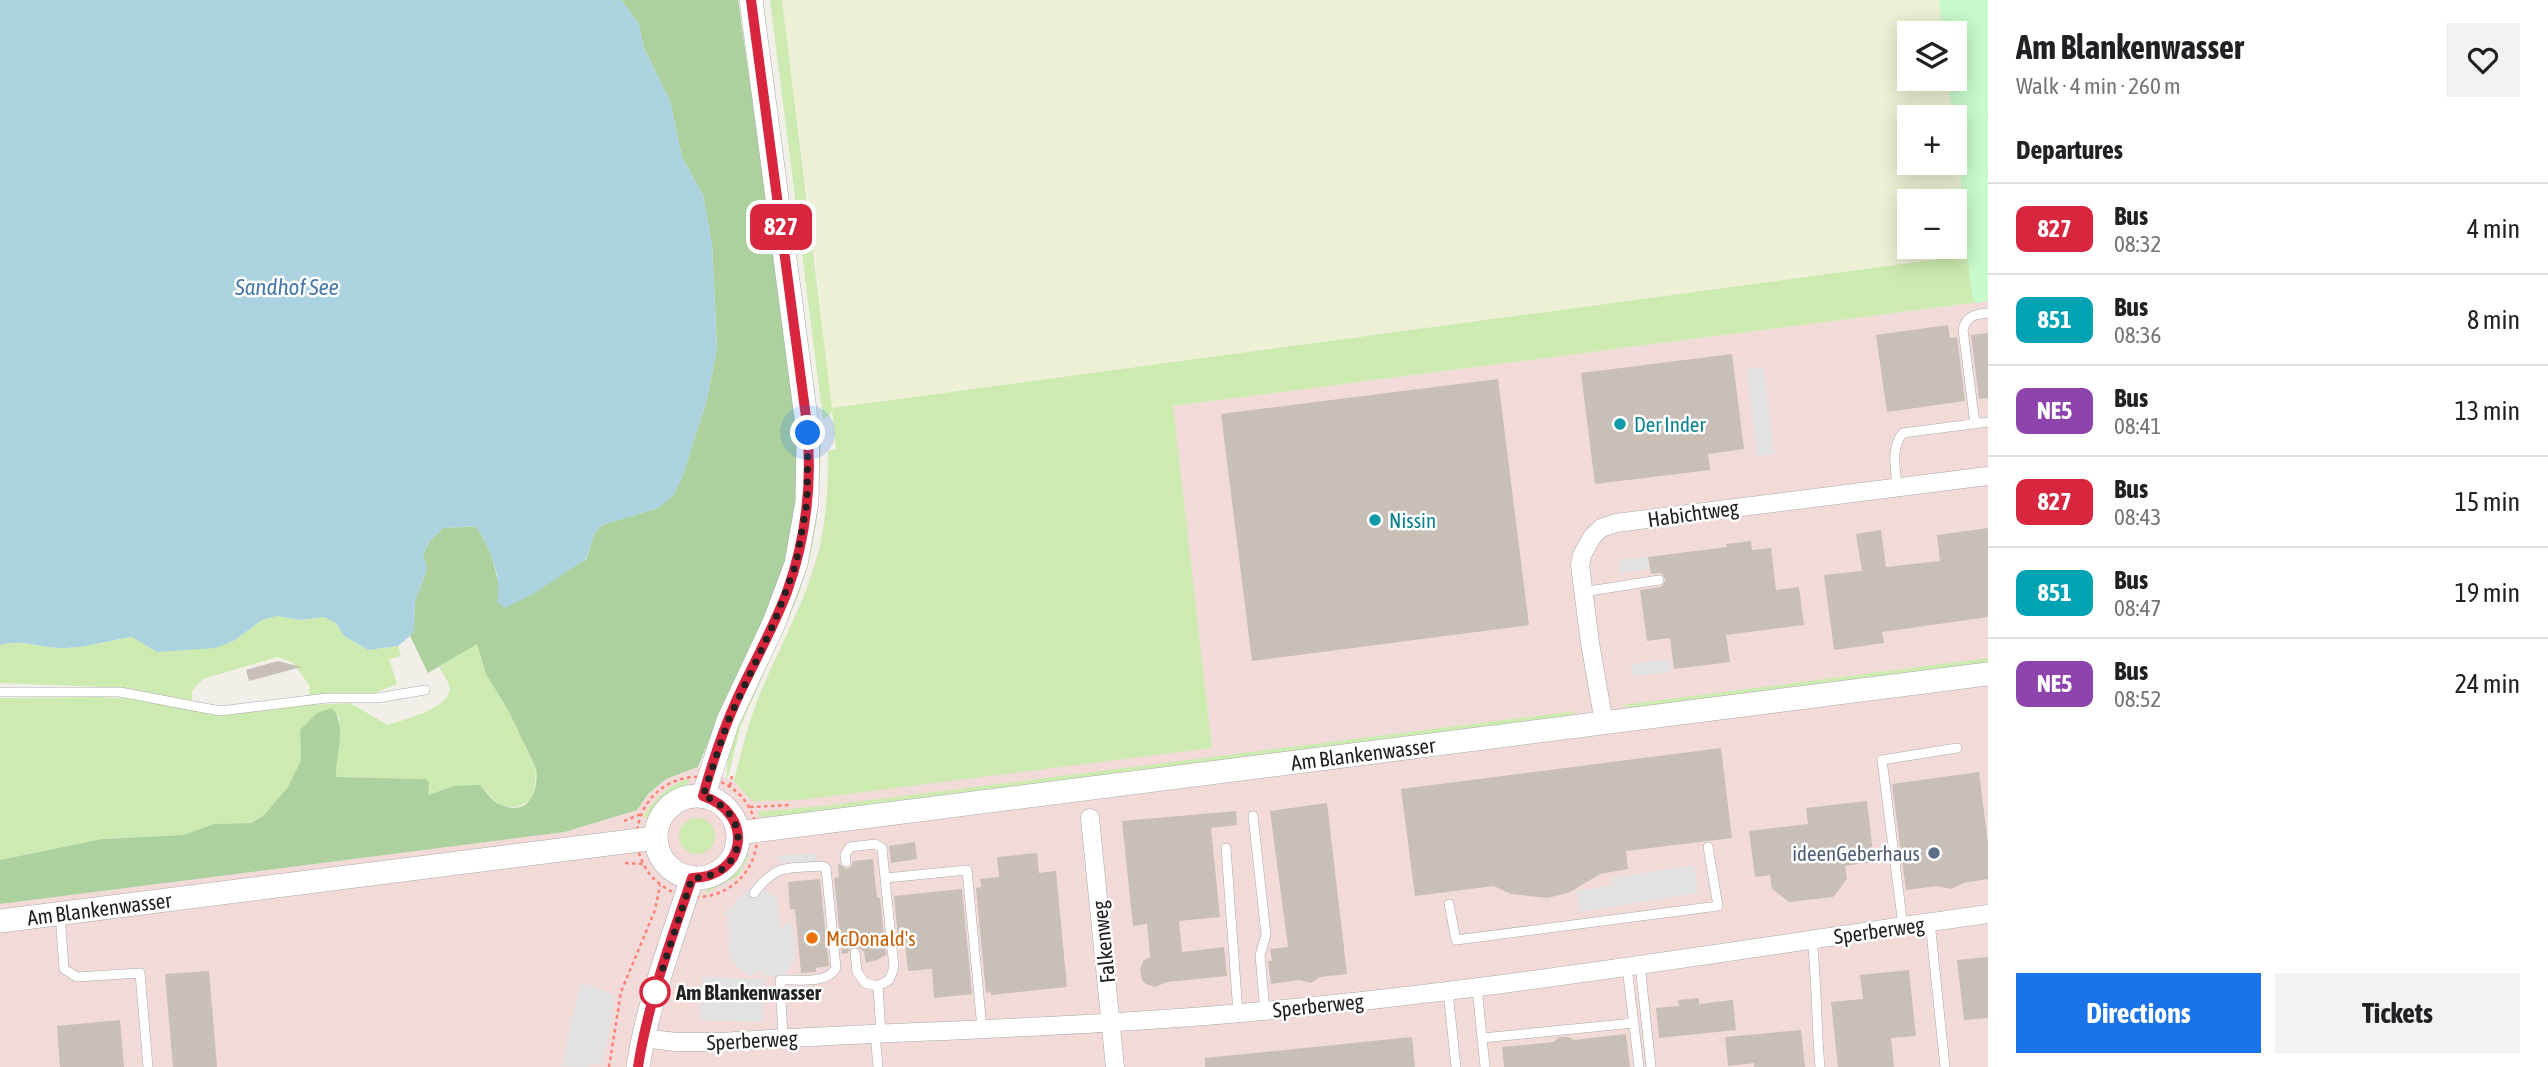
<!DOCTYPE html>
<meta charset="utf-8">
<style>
:root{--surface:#fff;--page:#f2f2f2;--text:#202124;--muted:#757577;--line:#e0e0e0;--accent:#1a73e8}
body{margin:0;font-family:"Asap Condensed",sans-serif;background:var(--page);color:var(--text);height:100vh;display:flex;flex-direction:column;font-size:26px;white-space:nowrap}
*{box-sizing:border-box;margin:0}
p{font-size:23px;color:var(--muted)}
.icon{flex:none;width:38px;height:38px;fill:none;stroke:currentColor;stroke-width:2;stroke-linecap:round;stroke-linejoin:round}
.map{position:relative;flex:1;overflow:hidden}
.sheet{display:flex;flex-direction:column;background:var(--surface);width:560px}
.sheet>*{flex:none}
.badge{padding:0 14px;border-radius:10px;font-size:24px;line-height:46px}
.tools{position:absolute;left:1897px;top:21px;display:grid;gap:14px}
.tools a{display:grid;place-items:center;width:70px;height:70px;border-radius:0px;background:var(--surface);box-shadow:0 4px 18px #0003;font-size:35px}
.you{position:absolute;width:35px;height:35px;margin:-18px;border:5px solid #fff;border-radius:50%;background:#1a73e8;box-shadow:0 0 0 10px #1a73e833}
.map>.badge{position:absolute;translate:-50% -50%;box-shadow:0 0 0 4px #fff}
h2{padding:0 28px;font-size:26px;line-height:63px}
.round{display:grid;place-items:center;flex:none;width:74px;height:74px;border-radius:0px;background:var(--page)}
.summary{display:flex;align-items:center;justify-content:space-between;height:119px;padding:0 28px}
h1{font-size:33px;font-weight:700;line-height:52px}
.cta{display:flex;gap:14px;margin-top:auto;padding:14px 28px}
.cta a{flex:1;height:80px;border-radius:0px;background:var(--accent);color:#fff;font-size:28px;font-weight:700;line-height:80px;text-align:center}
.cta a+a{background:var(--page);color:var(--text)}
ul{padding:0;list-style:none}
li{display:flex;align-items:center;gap:21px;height:91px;padding:0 28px;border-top:2px solid var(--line)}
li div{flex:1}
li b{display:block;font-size:26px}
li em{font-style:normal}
li .badge{min-width:77px;font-weight:700;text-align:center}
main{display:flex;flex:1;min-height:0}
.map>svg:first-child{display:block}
.commercial{fill:#f2dad9}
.farmland{fill:#eef0d5;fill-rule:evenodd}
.grass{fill:#cdebb0}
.forest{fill:#add19e}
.park{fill:#c8facc}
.parking{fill:#e2e2e2}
.water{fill:#aad3df}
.building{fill:#c7bfb8}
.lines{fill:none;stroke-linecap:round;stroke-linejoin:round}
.service-casing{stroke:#a9a9a9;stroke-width:10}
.minor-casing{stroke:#a9a9a9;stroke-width:19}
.tertiary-casing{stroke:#a9a9a9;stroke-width:24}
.path{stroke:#fa8072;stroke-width:2.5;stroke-dasharray:3.5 3.5;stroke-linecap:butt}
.service{stroke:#fff;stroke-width:9}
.minor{stroke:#fff;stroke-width:18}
.tertiary{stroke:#fff;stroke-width:23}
.line-casing{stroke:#fff;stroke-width:16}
.line{stroke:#d7263d;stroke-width:10}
.walk{stroke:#222;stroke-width:7;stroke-dasharray:0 12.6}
.culture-dot{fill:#0f9aa8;stroke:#fff;stroke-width:2.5}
.service-dot{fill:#5c6f8a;stroke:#fff;stroke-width:2.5}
.food-dot{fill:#e8710a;stroke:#fff;stroke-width:2.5}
.stop-dot{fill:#fff;stroke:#d7263d;stroke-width:3.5}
.labels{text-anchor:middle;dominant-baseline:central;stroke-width:5;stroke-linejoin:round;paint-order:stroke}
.culture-label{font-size:21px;fill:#0d838f;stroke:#fff;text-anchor:start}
.street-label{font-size:21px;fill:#222;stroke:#fff}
.service-label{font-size:21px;fill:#4e5e75;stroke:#fff;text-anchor:end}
.food-label{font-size:21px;fill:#c56008;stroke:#fff;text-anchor:start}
.stop-label{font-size:21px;font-weight:bold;fill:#222;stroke:#fff;text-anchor:start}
.water-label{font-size:23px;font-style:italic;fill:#4a7aab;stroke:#fff}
</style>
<main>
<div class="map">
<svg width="1988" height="1067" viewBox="0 0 1988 1067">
<rect width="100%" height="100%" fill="#f2efe9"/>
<!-- commercial -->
<path class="commercial" d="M1988,301V1067H0V904L565,832L637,810L648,794L666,779L698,767L734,781L745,737L761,691L805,594L820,546L828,496V451L1212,747L1172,406Z"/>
<!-- farmland -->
<path class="farmland" d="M782,0H1939L1943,33H1909V79H1948L1953,117H1909V163H1955V134L1969,255L832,408L826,368L819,290ZM1909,201H1955V247H1909Z"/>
<!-- grass -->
<path class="grass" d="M770,0H782L832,408L1969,255V267L1988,301L1173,406L1212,748L800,800L752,801L734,781C742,751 749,719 762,689C782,642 808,597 820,546C827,515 828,483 828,451L836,449L832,410L830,415L823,419Z
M821,443L817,519L810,557L799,594L741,725L729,774L726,780L728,757L817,448Z
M277,616L301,620L324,617L336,623L344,636L368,650L398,646L401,656L389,659L397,684L375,693L309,696L310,686L292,662L277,657L203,679L192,691V701L128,688L0,683V645C21,638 44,649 66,648C88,647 111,640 133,637L157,652L235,640L262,620Z
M477,643L486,674L508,710L536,768L534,796C519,813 497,810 486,790L454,786L427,795L426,779L336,777C335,757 341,737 339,716L300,738L301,760L288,787L263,816L250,823L214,824L183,835L102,839L0,860V698L100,697L153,700L210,713H241L307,705L350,703L388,725C403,720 444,709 449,693C452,684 443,675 439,667Z
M1988,658V666L1630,709L1621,705Z
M1576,711L1567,718L805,815L759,817L758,812L831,805Z
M690,779L688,784L668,795L646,818L643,816C655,799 668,784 690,779Z
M679 836a18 18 0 1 1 36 0a18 18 0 1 1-36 0Z
M751,853L738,876L704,894L711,885L729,875Z"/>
<!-- forest -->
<path class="forest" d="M621,0H738L794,392L800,492L792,540L779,583L761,628L727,696L698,767L666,779L648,794L637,810L565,832L0,904V860L102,839L183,835L214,824L251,823L263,816L288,787L301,760L300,730L317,713L332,708C348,727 335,754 336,777L426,779L429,783L428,795L454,786L479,785C487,791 490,800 499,804C529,818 539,792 536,768L508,710L486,674L477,644L428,673L410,636L414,629L415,601L427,569L423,554L429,542L443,528L476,526L491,553L500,589L586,560L594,534L602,525L658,508L673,495L682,478L707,399L717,348L712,244L703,195L682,157L670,101L644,48L638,22Z"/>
<!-- park -->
<path class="park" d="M1939,0H1988V301L1974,303L1970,282L1955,117H1953L1948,79H1955V33H1943Z"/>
<!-- parking -->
<path class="parking" d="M1763,367L1775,454L1758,456L1746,369Z
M1656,556L1657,568L1620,573L1618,560Z
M1669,659L1671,672L1633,676L1632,664Z
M815,853L816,861L779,863V856Z
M1694,865L1698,893L1580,912L1577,891L1613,885L1612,878Z
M755,882L777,899L781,929L787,922L793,927L796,957L785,975L767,976L759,970L750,976L738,968L730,956L732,953L728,949L731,945L727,941L731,936L727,933L730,929L726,925L729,920L724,914Z
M702,977L764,979L763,1022L700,1021Z
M581,982L615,995L603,1065L590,1063L589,1067L561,1066Z"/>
<!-- water -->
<path class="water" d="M0,0H621L638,22L644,48L670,101L682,157L703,195L712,244L717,348L707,399L682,478L673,496L658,508L602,525L594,534L586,559L533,594L505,608L497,602C503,575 489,549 476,526L443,528L429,542L423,554L427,569L415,601L414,630L410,636L398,646L368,650L344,636L336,623L324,617L301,620L277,616L262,620L235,640L216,648L157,652L132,637C111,640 88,647 66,648C44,649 21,638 0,645Z"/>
<!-- building -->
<path class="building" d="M1948,325L1950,338L1957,337L1965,401L1887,412L1876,335Z
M1988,333V398L1979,399L1971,335Z
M1732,354L1744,449L1708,454L1710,470L1595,484L1581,373Z
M1498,379L1529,625L1252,661L1221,414Z
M1988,528V617L1882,632L1884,643L1834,650L1824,575L1862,571L1856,534L1881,530L1886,567L1940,561L1937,535Z
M1751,541L1752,550L1771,548L1776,590L1799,587L1804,625L1726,635L1730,662L1674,669L1670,638L1647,641L1640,590L1661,587L1666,580L1661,573L1651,574L1648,557L1727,547L1726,544Z
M278,661L301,667L249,681L246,670Z
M1721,748L1732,838L1626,851L1628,869L1600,874L1570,892L1548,898L1511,894L1494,886L1415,896L1401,789Z
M1979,772L1988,844V879L1964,883L1951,889L1937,886L1906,890L1892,784Z
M1867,801L1874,862L1845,866L1847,879L1833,897L1789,902L1772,889L1770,875L1755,877L1749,831L1808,824L1806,808Z
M1327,803L1347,974L1320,977L1311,983L1299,980L1271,984L1268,961H1272L1270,949L1288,947L1270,811Z
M1236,811L1237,825L1211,828L1220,917L1179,921L1182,952L1224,947L1227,976L1167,982L1155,987L1146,984L1142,980L1140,970L1143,961L1150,957L1147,924L1133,926L1122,821Z
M915,842L917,859L891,863L889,846Z
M1037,853L1039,873L1056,871L1067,987L991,995V992L986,993L976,888L981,887L980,879L999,877L997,857Z
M873,859L877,898H880L886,955L877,960L866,963L864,952L857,946L851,947L848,953L842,954L834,878L839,877L838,863L846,869L851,867L853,861Z
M820,879L829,966L816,968V972L801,973L795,909H790L788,882Z
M962,889L972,994L934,998L932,969L908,971L905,944L899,947L894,896Z
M1988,957V1018L1964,1020L1957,960Z
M1909,970L1916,1036L1891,1038L1894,1067H1838L1831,1002L1863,999L1860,975Z
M209,971L217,1067H173L165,974Z
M1699,998V1004L1733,1000L1736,1030L1659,1038L1656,1008L1679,1006L1678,1000Z
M120,1020L124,1067H60L57,1026Z
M1801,1030L1805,1067H1754V1063L1728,1066L1725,1037Z
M1626,1034L1630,1067H1504L1502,1047L1554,1042L1559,1037H1568L1574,1040Z
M1412,1037L1415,1067H1205V1058Z"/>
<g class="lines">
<!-- service casing -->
<g class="service-casing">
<path id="service" d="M1975,424L1963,330C1966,316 1975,314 1988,313
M1897,487C1896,469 1890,448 1903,433L1988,422
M1583,592L1659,580
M0,692H120L220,711L327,698H377L425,690
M1253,816L1266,935L1260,955L1265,1011
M1226,848L1238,1013
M846,862L845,855L850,847L875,844L882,848L894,968L889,980L878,986L865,983L857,972L855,953
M886,878L967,870L982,1028
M754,893C777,863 787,869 822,866L826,868L836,968C827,985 796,979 780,980L783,1038
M1449,904L1456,940L1718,906L1708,847
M60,914L64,969L77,977L140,973L148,1067
M1930,922L1945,1067
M1903,926L1882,760L1957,748
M1812,939C1817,982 1816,1024 1820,1067
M1640,965L1651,1067
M1627,967L1639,1067
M878,986L881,1034
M1477,988L1485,1067
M1448,992L1456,1067
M875,1034L878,1067
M1482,1038L1634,1023"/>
</g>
<!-- minor casing -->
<g class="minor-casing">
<path id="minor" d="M1604,723L1590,643L1580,565L1582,555L1592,537L1601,528L1616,523L1988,476
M1090,818L1115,1067
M643,1038L676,1042H719C900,1031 1082,1028 1263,1011C1506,989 1747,948 1988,914"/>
</g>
<!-- tertiary casing -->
<g class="tertiary-casing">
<g id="tertiary">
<circle cx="697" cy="837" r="41"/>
<path d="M703,796L728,721L774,623L796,564L807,502L808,433L751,0"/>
<path id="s1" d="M738,833L1988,674"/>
<path id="s2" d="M0,921L655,838"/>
<path d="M638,1067C648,1002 672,940 692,878"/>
</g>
</g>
<!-- path -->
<path class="path" d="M637 837a60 60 0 1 1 120 0a60 60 0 1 1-120 0Z
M730,786L732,776
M750,807L790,805
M624,821L641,814
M625,863L643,864
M609,1067L621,992L655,910L660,885"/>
<!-- service -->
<use href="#service" class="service"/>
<!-- minor -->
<use href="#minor" class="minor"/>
<!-- tertiary -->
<use href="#tertiary" class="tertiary"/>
</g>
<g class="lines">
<!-- line casing -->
<g class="line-casing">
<path id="line" d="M638,1067C648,1002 671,940 692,878C746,878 756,814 703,796C712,763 723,730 737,699C753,664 773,629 787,592C807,536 813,476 806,417L751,0"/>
</g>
<!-- line -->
<use href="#line" class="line"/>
<!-- walk -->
<path class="walk" d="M655,992L692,878C746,878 756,814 703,796L728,721L774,623L796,564L807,502L808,433"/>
</g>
<!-- markers -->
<g class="culture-dot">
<circle cx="1620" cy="424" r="7"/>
<circle cx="1375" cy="520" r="7"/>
</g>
<circle class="service-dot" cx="1934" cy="853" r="7"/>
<circle class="food-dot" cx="812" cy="938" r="7"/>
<circle class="stop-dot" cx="655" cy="992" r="14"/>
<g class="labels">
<!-- culture labels -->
<g class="culture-label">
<text x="1634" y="424">Der Inder</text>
<text x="1389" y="520">Nissin</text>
</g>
<!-- street labels -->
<g class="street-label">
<text transform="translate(1693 513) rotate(-8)">Habichtweg</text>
<text stroke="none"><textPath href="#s1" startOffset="630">Am Blankenwasser</textPath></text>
<text stroke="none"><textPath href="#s2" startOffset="100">Am Blankenwasser</textPath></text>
<text transform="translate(1879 930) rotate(-8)">Sperberweg</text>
<text transform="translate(1103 942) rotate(-96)">Falkenweg</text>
<text transform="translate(1318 1005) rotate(-6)">Sperberweg</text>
<text transform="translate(752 1040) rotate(-3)">Sperberweg</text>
</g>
<!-- service labels -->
<g class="service-label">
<text x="1920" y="853">ideenGeberhaus</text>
</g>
<!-- food labels -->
<g class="food-label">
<text x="826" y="938">McDonald's</text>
</g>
<!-- stop labels -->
<g class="stop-label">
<text x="676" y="992">Am Blankenwasser</text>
</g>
<!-- water labels -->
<g class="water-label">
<text x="287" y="287">Sandhof See</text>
</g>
</g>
</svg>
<div class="tools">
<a><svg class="icon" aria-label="layers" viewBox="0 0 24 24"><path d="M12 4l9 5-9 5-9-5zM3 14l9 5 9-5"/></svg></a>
<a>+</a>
<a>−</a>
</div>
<div class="you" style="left:808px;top:433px"></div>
<b class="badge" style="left:781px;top:227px;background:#d7263d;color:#fff">827</b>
</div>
<section class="sheet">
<div class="summary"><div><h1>Am Blankenwasser</h1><p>Walk · 4 min · 260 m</p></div><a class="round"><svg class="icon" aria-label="heart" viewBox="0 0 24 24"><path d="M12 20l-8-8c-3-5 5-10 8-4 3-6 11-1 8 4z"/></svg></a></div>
<h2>Departures</h2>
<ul>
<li><span class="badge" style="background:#d7263d;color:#fff">827</span><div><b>Bus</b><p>08:32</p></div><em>4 min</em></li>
<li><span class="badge" style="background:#00a3b4;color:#fff">851</span><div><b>Bus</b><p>08:36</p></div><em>8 min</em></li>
<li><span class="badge" style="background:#8e44ad;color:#fff">NE5</span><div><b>Bus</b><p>08:41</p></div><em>13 min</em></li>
<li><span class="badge" style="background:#d7263d;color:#fff">827</span><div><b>Bus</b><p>08:43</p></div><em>15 min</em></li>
<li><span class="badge" style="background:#00a3b4;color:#fff">851</span><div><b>Bus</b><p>08:47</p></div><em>19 min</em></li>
<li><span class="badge" style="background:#8e44ad;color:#fff">NE5</span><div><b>Bus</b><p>08:52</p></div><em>24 min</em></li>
</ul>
<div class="cta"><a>Directions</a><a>Tickets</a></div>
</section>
</main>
